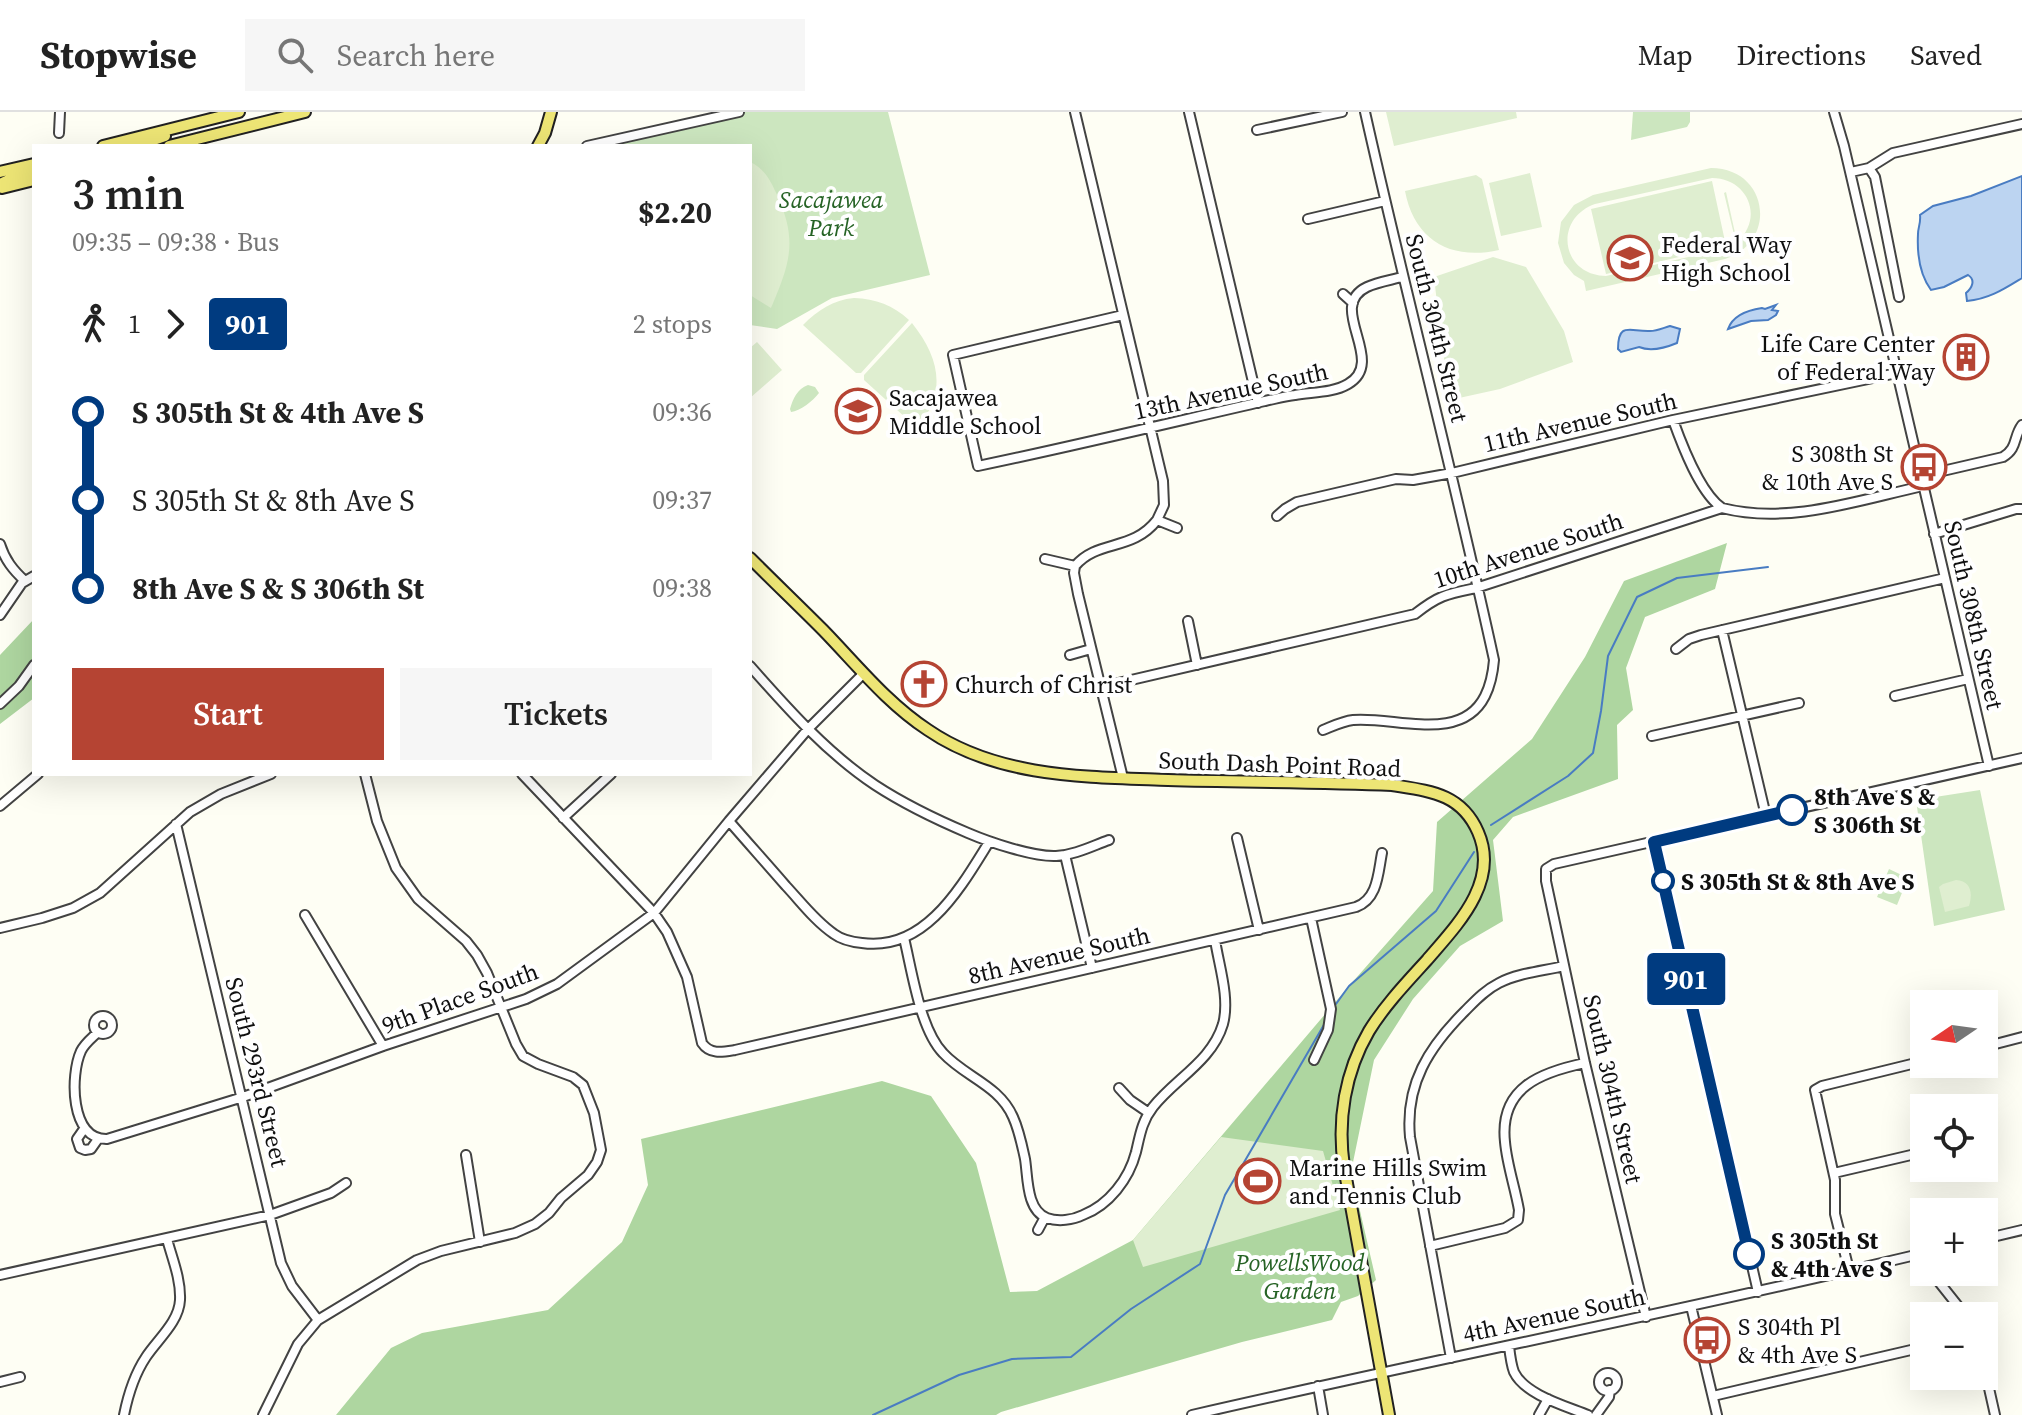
<!DOCTYPE html>
<meta charset="utf-8">
<style>
:root{--surface:#fff;--page:#f6f6f6;--text:#222;--muted:#767676;--line:#e0e0e0;--accent:#b54433}
body{margin:0;font-family:"Source Serif 4",serif;background:var(--page);color:var(--text);height:100vh;display:flex;flex-direction:column;font-size:30px;white-space:nowrap}
*{box-sizing:border-box;margin:0}
p{font-size:26px;color:var(--muted)}
.icon{flex:none;width:44px;height:44px;fill:none;stroke:currentColor;stroke-width:2;stroke-linecap:round;stroke-linejoin:round}
.map{position:relative;flex:1;overflow:hidden}
.panel{position:absolute;left:32px;top:32px;width:720px;height:632px;display:flex;flex-direction:column;background:var(--surface);border-radius:0px;box-shadow:0 8px 32px #0002}
.panel>*{flex:none}
.badge{padding:0 16px;border-radius:6px;font-size:28px;line-height:52px}
.needle{width:52px;rotate:257deg}
.buttons{position:absolute;left:1910px;top:878px;display:grid;gap:16px}
.buttons a{display:grid;place-items:center;width:88px;height:88px;border-radius:0px;background:var(--surface);box-shadow:0 8px 32px #0002;font-size:40px}
.map>.badge{position:absolute;translate:-50% -50%;box-shadow:0 0 0 4px #fff}
.legs{display:flex;align-items:center;gap:12px;height:88px;padding:0 40px;font-size:26px}
.legs p{margin-inline-start:auto}
.headline{display:flex;align-items:center;justify-content:space-between;height:136px;padding:0 40px}
h1{font-size:44px;font-weight:600;line-height:60px}
.primary-button{display:flex;gap:16px;margin-top:auto;padding:16px 40px}
.primary-button a{flex:1;height:92px;border-radius:0px;background:var(--accent);color:#fff;font-size:32px;font-weight:600;line-height:92px;text-align:center}
.primary-button a+a{background:var(--page);color:var(--text)}
ul{padding:0 40px;list-style:none}
li{display:flex;align-items:center;gap:28px;height:88px;font-size:30px}
li i{display:grid;place-items:center;width:12px;height:100%;margin:0 10px;background:currentColor}
li i::after{content:'';width:20px;height:20px;margin:-10px;border:6px solid;border-radius:50%;background:var(--surface)}
li p{margin-inline-start:auto}
li:first-child i{background:linear-gradient(#0000 50%,currentColor 0)}
li:last-child i{background:linear-gradient(currentColor 50%,#0000 0)}
header{display:flex;align-items:center;gap:48px;box-sizing:border-box;height:112px;padding:0 40px;background:var(--surface);border-bottom:2px solid var(--line)}
header strong{font-size:38px}
nav{display:flex;gap:44px;margin-inline-start:auto;font-size:28px}
.search{width:560px;height:72px;background:var(--page);display:flex;align-items:center;gap:20px;box-sizing:border-box;padding:0 28px;border-radius:0px;color:var(--muted);font-size:30px}
.map>svg:first-child{display:block}
.green{fill:#cce6bf}
.forest{fill:#aed6a0}
.pitch{fill:#dfeed0;fill-rule:evenodd}
.water{fill:#bcd4f1;stroke:#497cc2;stroke-width:2}
.lines{fill:none;stroke-linecap:round;stroke-linejoin:round}
.stream{stroke:#497cc2;stroke-width:2}
.minor-casing{stroke:#434343;stroke-width:12}
.major-casing{stroke:#212121;stroke-width:14}
.minor{stroke:#fff;stroke-width:8}
.major{stroke:#ede575;stroke-width:10}
.line-1-casing{stroke:#fff;stroke-width:18}
.line-1{stroke:#003b80;stroke-width:12}
.stop-1-dot{fill:#fff;stroke:#003b80;stroke-width:4}
.labels{text-anchor:middle;dominant-baseline:central;stroke-width:8;stroke-linejoin:round;paint-order:stroke}
.park-label{font-size:24px;font-style:italic;fill:#266325;stroke:#fff}
.poi-label{font-size:24px;fill:#101010;stroke:#fff;text-anchor:start}
.street-label{font-size:24px;fill:#101010;stroke:#fff}
.stop-label{font-size:24px;font-weight:bold;fill:#101010;stroke:#fff;text-anchor:start}
</style>
<header>
<strong>Stopwise</strong>
<div class="search"><svg class="icon" aria-label="search" viewBox="0 0 24 24"><circle cx="10" cy="10" r="6"/><path d="M15 15l6 6"/></svg>Search here</div>
<nav><a>Map</a><a>Directions</a><a>Saved</a></nav>
</header>
<div class="map">
<svg width="2022" height="1303" viewBox="0 0 2022 1303">
<rect width="100%" height="100%" fill="#fefef4"/>
<!-- green -->
<path class="green" d="M739,0H888L930,163L832,186L777,217L750,213V34H587Z
M1633,0H1690V10L1687,15L1631,28Z
M808,273L815,275L819,281C813,289 800,299 791,300L790,297C793,287 797,277 808,273Z
M1980,678L2005,798L1934,814L1916,688Z
M1889,757L1908,766L1897,793L1877,785Z"/>
<!-- forest -->
<path class="forest" d="M1727,431L1715,477L1645,505L1626,556L1633,598L1617,613L1618,667L1513,705L1493,728L1503,809L1460,834L1413,887L1374,948L1351,1060L1376,1168L1358,1184L1341,1190L1332,1208L1242,1230L1001,1300L996,1303H336L391,1236L422,1221L548,1198L622,1130L648,1073L641,1027L882,969L931,984L976,1051L1010,1180L1037,1179L1133,1128L1349,874L1433,779L1437,710L1532,627L1585,545L1624,469Z
M34,507V586L0,612V543Z"/>
<!-- pitch -->
<path class="pitch" d="M1386,0H1516L1517,6L1394,34Z
M750,50C764,56 771,69 777,83C798,129 790,151 771,196L750,183Z
M1711,56C1768,56 1779,129 1725,147L1586,179L1584,169L1574,163L1564,151L1558,131L1561,110L1574,93L1593,83ZM1712,66C1747,66 1765,105 1737,130L1726,80L1724,81L1736,131L1723,137L1606,164C1561,163 1553,107 1595,92Z
M1530,61L1542,115L1501,124L1489,71Z
M1476,63L1482,67L1499,138C1451,149 1414,128 1405,79Z
M1712,69L1726,134L1606,162L1591,97Z
M1493,145L1526,155L1564,219L1573,250L1500,277L1459,286L1452,282L1443,242L1434,165Z
M854,186C876,187 893,193 909,208L861,261H856L803,213C818,198 833,188 854,186Z
M912,211C939,245 948,280 917,316L864,268V263Z
M757,230L782,258L750,286V236Z
M1956,768C1971,769 1973,781 1969,794L1945,800L1939,775L1943,772Z
M1221,1025L1323,1039L1340,1098L1143,1155L1133,1128Z"/>
<!-- water -->
<path class="water" d="M2022,64V166C2004,177 1989,187 1967,189L1966,181C1972,176 1976,168 1968,163L1944,175L1931,178C1920,163 1917,141 1918,122C1918,115 1921,111 1920,103L1933,94L1971,84Z
M1776,193L1772,198L1778,199L1776,203L1768,208L1751,209L1728,217C1733,203 1748,198 1762,196L1765,197Z
M1670,214L1680,217L1677,231C1665,236 1651,240 1639,235L1621,240L1618,237C1618,209 1630,220 1650,219C1657,219 1663,216 1670,214Z"/>
<g class="lines">
<!-- stream -->
<path class="stream" d="M1491,713L1568,664L1593,641L1601,599L1608,544L1637,485L1677,466L1768,455
M1336,892L1349,874L1436,799L1474,740
M873,1303L959,1263L1012,1247L1071,1245L1131,1197L1200,1152L1225,1083L1325,911"/>
<!-- minor casing -->
<g class="minor-casing">
<path id="minor" d="M1075,0L1163,369L1164,393L1157,408
M1189,0L1258,291
M1834,0L1844,34L1989,654
M1257,18L1342,0
M59,21L60,0
M587,34L739,0
M1869,56L1875,65L1899,185
M1851,60L1869,56L1893,41L2022,12
M1308,107L1385,89
M1343,182L1353,191
M1123,203L953,243L978,354C1074,334 1169,311 1265,289C1275,287 1285,284 1295,283C1312,280 1333,281 1348,272C1388,249 1325,195 1367,175C1377,170 1391,168 1402,165
M1673,308C1682,333 1700,381 1722,396
M1921,364L2003,345C2018,336 2013,325 2022,313
M1277,404L1285,397L1297,390L1396,367L1413,368L1452,361L1673,308L1897,261
M1934,422L2016,397H2022
M0,432C5,448 13,458 25,469
M1045,447L1075,454
M1075,454L1074,461L1078,482L1123,666
M1075,454C1098,427 1132,440 1157,408L1177,416
M0,503L22,471L34,464
M1188,509L1197,553
M1722,518L1766,704
M1676,537L1689,527L1701,523L1945,466
M1070,543L1091,537
M750,554C788,597 827,641 875,673C904,692 935,707 968,721C989,730 1033,745 1056,744C1075,743 1092,734 1109,728
M1101,575L1415,502C1439,483 1447,482 1476,476L1722,396C1789,413 1859,388 1923,374
M1895,584L1968,567
M0,592L19,574L34,553
M1323,618C1333,614 1343,609 1353,608C1394,604 1461,632 1485,584C1491,572 1493,560 1494,548C1454,364 1406,183 1365,0
M1652,624L1799,591
M522,662L654,801L667,820L687,865L702,931C710,943 723,940 735,938L1356,795C1378,787 1378,761 1382,741
M0,694L38,662
M563,706L611,662
M729,709C748,731 767,752 786,774C801,790 815,809 834,822C842,828 852,830 862,831C925,840 961,775 989,730
M176,712L281,1151L292,1174L318,1208
M1237,726L1259,818
M1654,730L1758,1180
M1065,743L1092,856
M305,803L383,934
M1311,806L1331,897L1328,918L1314,948
M0,816L42,806L73,796L100,781L190,700L221,682L271,662
M904,826C912,859 920,917 943,941C965,965 999,973 1013,1005C1019,1018 1022,1033 1025,1047C1028,1065 1026,1098 1047,1106C1058,1110 1073,1108 1083,1103C1109,1093 1129,1067 1136,1040C1140,1023 1142,1009 1153,995C1175,967 1212,949 1223,912C1230,886 1219,854 1215,828
M94 913a9 9 0 1 1 18 0a9 9 0 1 1-18 0Z
M98,920C92,926 85,931 81,939C70,963 70,1028 107,1027L243,985L383,934L526,887L557,872L654,801L729,709L808,617L863,562
M1984,935L2022,925
M1119,976L1130,988L1149,1001
M84,1017L77,1027L80,1036L85,1038L91,1037L98,1027
M466,1043L480,1130
M1834,1061L1924,1040
M1038,1118L1045,1105
M1984,1127L2022,1118
M1430,1134L1505,1116L1518,1108L1519,1098C1515,1075 1507,1053 1505,1030C1499,975 1542,960 1585,951
M1849,1158L1835,1102V1068L1815,978L1822,974L1924,949
M1931,1160L1966,1204
M0,1163L270,1103L331,1081L346,1071
M1691,1194L1717,1303
M1646,1205L1585,951L1546,769V757L1554,752L2022,646
M1509,1234C1510,1243 1511,1252 1514,1260C1525,1283 1566,1294 1588,1303
M1451,1246L1410,1025C1405,972 1429,935 1465,899C1475,889 1485,878 1499,871C1518,861 1543,859 1564,854
M1984,1254L1995,1303
M1599 1270a9 9 0 1 1 18 0a9 9 0 1 1-18 0Z
M0,1270L20,1265
M1318,1274L1323,1303
M1713,1284L1924,1235
M124,1303C128,1283 134,1263 146,1245C157,1228 179,1210 180,1188C181,1167 172,1146 167,1127
M263,1303L298,1232L318,1208L417,1148L441,1139L515,1121L535,1112L549,1101L561,1086L588,1063L597,1050L601,1038L594,1001L583,973L573,965L538,952L523,944L516,932L487,861L477,843L466,829L418,787L396,756L377,709L365,662
M1192,1303C1435,1247 1681,1199 1924,1141
M1539,1303L1548,1287
M1596,1303L1609,1285L1610,1278"/>
</g>
<!-- major casing -->
<g class="major-casing">
<path id="major" d="M103,34L239,0
M136,34L165,24
M169,34L305,0
M538,34L545,21L551,0
M0,60L34,52
M0,72L17,64L34,60
M2,76L34,68
M750,446C774,470 799,494 823,518C857,553 887,591 928,618C998,666 1087,665 1168,668C1242,670 1317,670 1392,673C1429,679 1461,681 1478,720C1500,770 1457,813 1427,848C1407,870 1385,893 1369,919C1345,960 1337,1008 1344,1055L1389,1303"/>
</g>
<!-- minor -->
<use href="#minor" class="minor"/>
<!-- major -->
<use href="#major" class="major"/>
</g>
<g class="lines">
<!-- line-1 casing -->
<g class="line-1-casing">
<path id="line-1" d="M1749,1142L1654,730L1792,698"/>
</g>
<!-- line-1 -->
<use href="#line-1" class="line-1"/>
</g>
<!-- icons -->
<defs>
<g id="school-ring" transform="scale(2.3)"><circle r="9.5" fill="#fff" stroke="#b54433" stroke-width="1.5"/><path d="M0-5L7-2L0 1L-7-2ZM-4 1L0 2.5L4 1V4Q0 6-4 4Z" fill="#b54433"/></g>
<g id="building-ring" transform="scale(2.3)"><circle r="9.5" fill="#fff" stroke="#b54433" stroke-width="1.5"/><path d="M-4-6H4V6H1V3H-1V6H-4ZM-2.5-4.3h1.7v1.8h-1.7ZM.8-4.3h1.7v1.8H.8ZM-2.5-1h1.7V.8h-1.7ZM.8-1h1.7V.8H.8Z" fill="#b54433"/></g>
<g id="bus-ring" transform="scale(2.3)"><circle r="9.5" fill="#fff" stroke="#b54433" stroke-width="1.5"/><path d="M-5-6H5V4H4V6H2V4H-2V6H-4V4H-5ZM-3.5-4V0h7V-4ZM-3.5 1.2v1.5H-2V1.2ZM2 1.2v1.5H3.5V1.2Z" fill="#b54433"/></g>
<g id="church-ring" transform="scale(2.3)"><circle r="9.5" fill="#fff" stroke="#b54433" stroke-width="1.5"/><path d="M-1.2-6h2.4v3.5h3.3v2.4h-3.3V6h-2.4V-.1h-3.3v-2.4h3.3Z" fill="#b54433"/></g>
<g id="stadium-ring" transform="scale(2.3)"><circle r="9.5" fill="#fff" stroke="#b54433" stroke-width="1.5"/><path d="M0-5a6.5 5 0 1 0 0 10a6.5 5 0 1 0 0-10ZM-3.5-1.8h7v3.6h-7Z" fill="#b54433"/></g>
</defs>
<g fill-rule="evenodd">
<use href="#school-ring" x="1630" y="146"/>
<use href="#building-ring" x="1966" y="245"/>
<use href="#school-ring" x="858" y="299"/>
<use href="#bus-ring" x="1924" y="355"/>
<use href="#church-ring" x="924" y="572"/>
<use href="#stadium-ring" x="1258" y="1069"/>
<use href="#bus-ring" x="1707" y="1228"/>
</g>
<!-- markers -->
<g class="stop-1-dot">
<circle cx="1792" cy="698" r="14"/>
<circle cx="1663" cy="769" r="10"/>
<circle cx="1749" cy="1142" r="14"/>
</g>
<g class="labels">
<!-- park labels -->
<g class="park-label">
<text x="831" y="87">Sacajawea<tspan x="831" dy="28">Park</tspan></text>
<text x="1300" y="1150">PowellsWood<tspan x="1300" dy="28">Garden</tspan></text>
</g>
<!-- poi labels -->
<g class="poi-label">
<text x="1661" y="132">Federal Way<tspan x="1661" dy="28">High School</tspan></text>
<text x="1935" y="231" text-anchor="end">Life Care Center<tspan x="1935" dy="28">of Federal Way</tspan></text>
<text x="889" y="285">Sacajawea<tspan x="889" dy="28">Middle School</tspan></text>
<text x="1893" y="341" text-anchor="end">S 308th St<tspan x="1893" dy="28">&amp; 10th Ave S</tspan></text>
<text x="955" y="572">Church of Christ</text>
<text x="1289" y="1055">Marine Hills Swim<tspan x="1289" dy="28">and Tennis Club</tspan></text>
<text x="1738" y="1214">S 304th Pl<tspan x="1738" dy="28">&amp; 4th Ave S</tspan></text>
</g>
<!-- street labels -->
<g class="street-label">
<text transform="translate(1437 216) rotate(76)">South 304th Street</text>
<text transform="translate(1231 279) rotate(-12)">13th Avenue South</text>
<text transform="translate(1580 310) rotate(-13)">11th Avenue South</text>
<text transform="translate(1528 438) rotate(-18)">10th Avenue South</text>
<text transform="translate(1974 503) rotate(77)">South 308th Street</text>
<text transform="translate(1280 652) rotate(2)">South Dash Point Road</text>
<text transform="translate(1059 843) rotate(-13)">8th Avenue South</text>
<text transform="translate(460 886) rotate(-20)">9th Place South</text>
<text transform="translate(257 960) rotate(76)">South 293rd Street</text>
<text transform="translate(1613 977) rotate(77)">South 304th Street</text>
<text transform="translate(1554 1203) rotate(-12)">4th Avenue South</text>
</g>
<!-- stop labels -->
<g class="stop-label">
<text x="1814" y="684">8th Ave S &amp;<tspan x="1814" dy="28">S 306th St</tspan></text>
<text x="1681" y="769">S 305th St &amp; 8th Ave S</text>
<text x="1771" y="1128">S 305th St<tspan x="1771" dy="28">&amp; 4th Ave S</tspan></text>
</g>
</g>
</svg>
<div class="buttons">
<a><svg class="needle" viewBox="-14 -14 28 28"><path d="M0-13l5 13h-10z" fill="#e53935"/><path d="M0 13l5-13h-10z" fill="#767676"/></svg></a>
<a><svg class="icon" aria-label="locate" viewBox="0 0 24 24"><circle cx="12" cy="12" r="6"/><path d="M12 2v4M12 18v4M2 12h4M18 12h4"/></svg></a>
<a>+</a>
<a>−</a>
</div>
<b class="badge" style="left:1686px;top:867px;background:#003b80;color:#fff">901</b>
<section class="panel">
<div class="headline"><div><h1>3 min</h1><p>09:35 – 09:38 · Bus</p></div><b>$2.20</b></div>
<div class="legs"><svg class="icon" aria-label="walk" viewBox="0 0 24 24"><circle cx="13" cy="4" r="2"/><path d="M13 8l-2 6 4 7M11 14l-3 7M7 12l3-4h3l4 4"/></svg>1<svg class="icon" aria-label="forward" viewBox="0 0 24 24"><path d="M9 5l7 7-7 7"/></svg><b class="badge" style="background:#003b80;color:#fff">901</b><p>2 stops</p></div>
<ul>
<li><i style="color:#003b80"></i><b>S 305th St &amp; 4th Ave S</b><p>09:36</p></li>
<li><i style="color:#003b80"></i><span>S 305th St &amp; 8th Ave S</span><p>09:37</p></li>
<li><i style="color:#003b80"></i><b>8th Ave S &amp; S 306th St</b><p>09:38</p></li>
</ul>
<div class="primary-button"><a>Start</a><a>Tickets</a></div>
</section>
</div>
